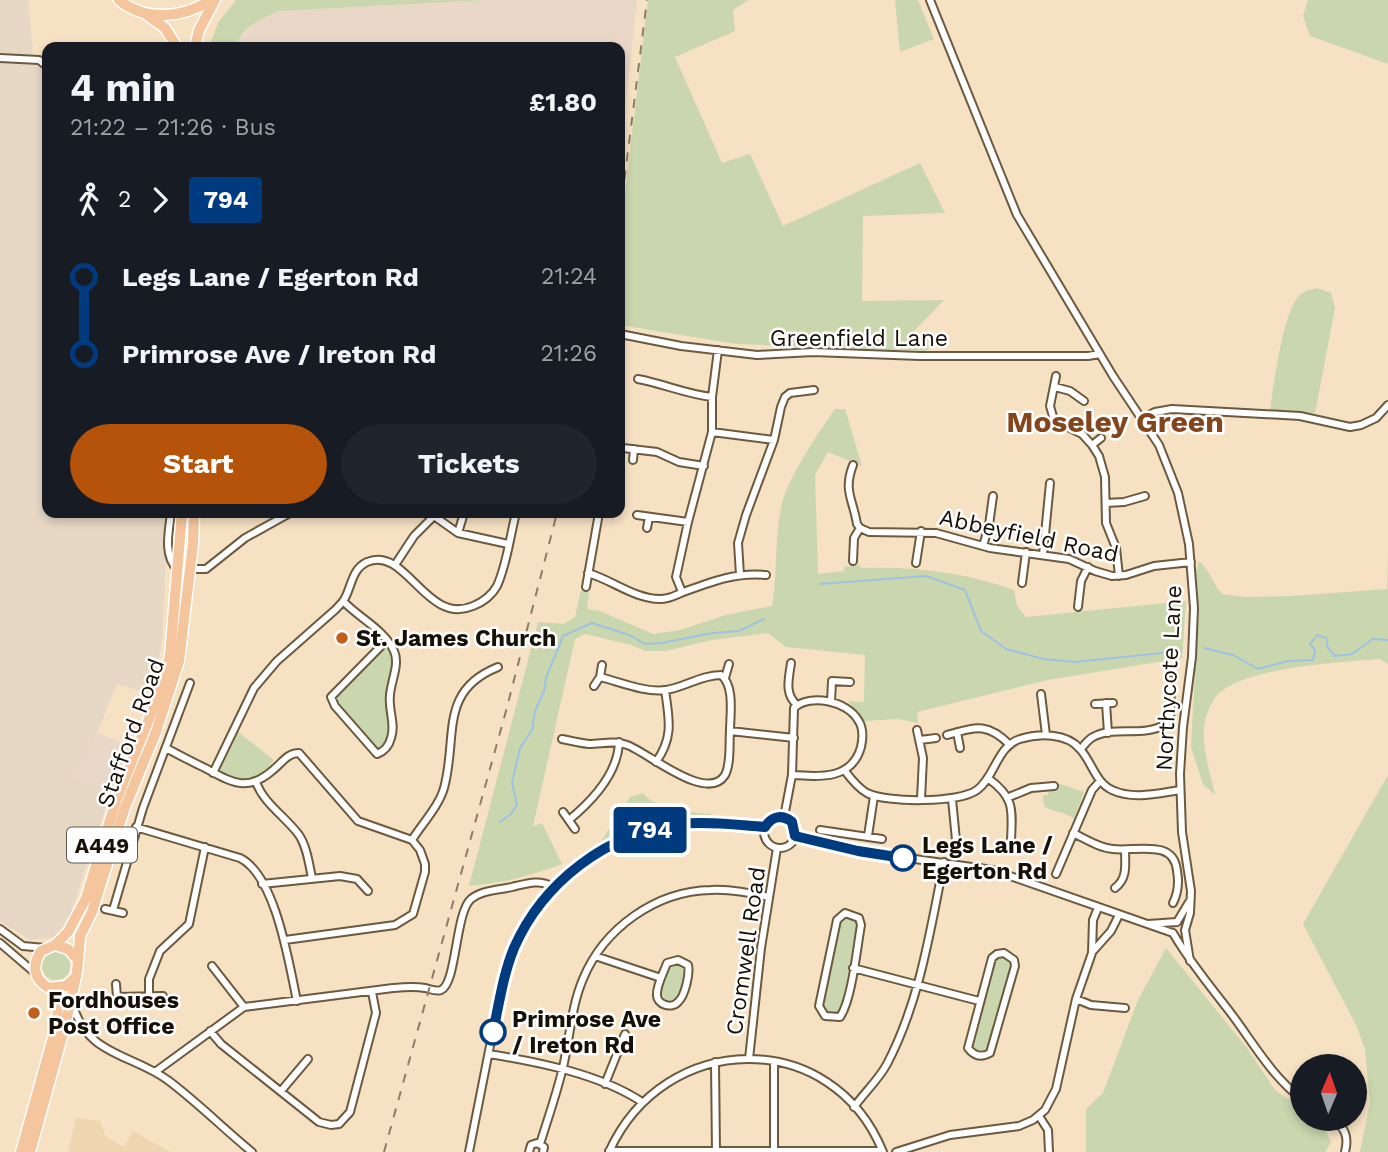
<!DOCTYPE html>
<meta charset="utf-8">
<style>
:root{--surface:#171b24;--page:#20242c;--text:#f1f3f6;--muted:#9ea1a6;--accent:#b45309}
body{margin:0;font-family:"Work Sans",sans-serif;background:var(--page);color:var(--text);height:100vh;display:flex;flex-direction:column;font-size:26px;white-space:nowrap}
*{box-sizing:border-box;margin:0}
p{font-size:23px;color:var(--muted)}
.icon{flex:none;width:38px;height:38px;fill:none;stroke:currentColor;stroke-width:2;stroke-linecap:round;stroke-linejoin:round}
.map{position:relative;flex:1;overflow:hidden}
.drawer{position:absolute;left:42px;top:42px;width:583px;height:476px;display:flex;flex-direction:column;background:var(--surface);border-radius:14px;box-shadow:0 4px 10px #0003}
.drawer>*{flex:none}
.badge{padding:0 14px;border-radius:5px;font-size:24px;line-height:46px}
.needle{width:46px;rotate:2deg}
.buttons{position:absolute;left:1290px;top:1054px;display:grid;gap:14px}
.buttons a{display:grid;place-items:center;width:77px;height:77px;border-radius:50%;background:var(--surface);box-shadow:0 4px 10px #0003;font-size:35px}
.map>.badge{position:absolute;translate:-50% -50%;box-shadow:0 0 0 4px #fff}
.legs{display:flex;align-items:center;gap:10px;height:77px;padding:0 28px;font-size:23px}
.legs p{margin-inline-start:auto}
.head{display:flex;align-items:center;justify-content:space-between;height:119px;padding:0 28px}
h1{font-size:38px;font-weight:700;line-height:52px}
.action{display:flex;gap:14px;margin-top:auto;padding:14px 28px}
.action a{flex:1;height:80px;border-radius:42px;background:var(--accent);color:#fff;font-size:28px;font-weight:700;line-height:80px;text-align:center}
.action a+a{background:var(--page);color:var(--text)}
ul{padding:0 28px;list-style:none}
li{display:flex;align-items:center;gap:24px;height:77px;font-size:26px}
li i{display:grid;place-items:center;width:10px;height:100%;margin:0 9px;background:currentColor}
li i::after{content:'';width:18px;height:18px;margin:-9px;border:5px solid;border-radius:50%;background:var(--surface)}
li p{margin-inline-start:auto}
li:first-child i{background:linear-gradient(#0000 50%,currentColor 0)}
li:last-child i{background:linear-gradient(currentColor 50%,#0000 0)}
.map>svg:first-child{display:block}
.commercial{fill:#e9d7c7}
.industrial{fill:#e6d8c5}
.built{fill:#efd6b1}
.green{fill:#cad6ae}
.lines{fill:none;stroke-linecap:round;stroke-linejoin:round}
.stream{stroke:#9fc2e3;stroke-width:2}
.minor-casing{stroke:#6b5a3f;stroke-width:10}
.highway-casing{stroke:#fff;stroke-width:13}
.minor{stroke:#fff;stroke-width:6}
.highway{stroke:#f5c69d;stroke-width:10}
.rail{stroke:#8b7d68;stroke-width:2;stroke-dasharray:9 9;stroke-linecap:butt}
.line-1-casing{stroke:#fff;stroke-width:16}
.line-1{stroke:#003b80;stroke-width:10}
.poi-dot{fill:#c0601b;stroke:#fff;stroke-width:2.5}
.stop-1-dot{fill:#fff;stroke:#003b80;stroke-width:3.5}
.labels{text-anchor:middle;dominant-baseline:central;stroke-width:5;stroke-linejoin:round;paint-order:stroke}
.shield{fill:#fff;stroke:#5d5851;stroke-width:2}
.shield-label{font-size:21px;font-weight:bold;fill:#171006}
.street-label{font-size:23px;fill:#171006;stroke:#fff}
.poi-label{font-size:23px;font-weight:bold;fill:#171006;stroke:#fff;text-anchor:start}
.stop-label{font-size:23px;font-weight:bold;fill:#171006;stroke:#fff;text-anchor:start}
.district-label{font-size:30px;font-weight:bold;fill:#83451c;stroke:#fff}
</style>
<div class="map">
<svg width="1388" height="1152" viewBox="0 0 1388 1152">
<rect width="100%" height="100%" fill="#f6e1c3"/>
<!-- commercial -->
<path class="commercial" d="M486,0H637L620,156V47H236L239,38L256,21L280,11Z
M98,733L129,747L110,793L73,779L87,758Z"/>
<!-- industrial -->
<path class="industrial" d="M0,0H28L34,63L47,71V513H168L162,643L151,694L117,684L87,758L73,778L110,793L68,923L54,937L30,940L0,921Z"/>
<!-- built -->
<path class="built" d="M76,1118L100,1121L106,1137L124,1147L133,1131L170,1152H68Z"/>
<!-- green -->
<path class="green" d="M236,0H486L280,11C262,18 240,27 236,47H209L218,23Z
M648,0H749L733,10L735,31L675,57L722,163L750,154L783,226L920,163L945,213L863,216L862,301L944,300L914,331L936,345L925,351L736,344L620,325V235Z
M895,0H918L934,39L900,52Z
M1308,0H1388V64L1310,36L1303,16Z
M1317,288L1331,293L1335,308L1315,413L1270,410C1274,385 1283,308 1301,294C1305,290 1312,290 1317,288Z
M835,409H845L862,466L828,452L815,475L818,574L844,571L843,567L860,565L861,568C914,566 964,572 1014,590L1017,606L1026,617L1186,601L1182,658L1048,680L917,712L918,723L898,719L864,721L848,701L864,702L865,655L786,647L768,633L712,640L666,651H645L631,645L585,634L575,639L533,826L542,823L562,864C531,876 502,883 469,886L538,622L564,624L575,617L581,590L589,592L587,609L600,611L653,634L680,630L726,615L772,606C778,572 774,538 782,504C787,479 819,432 835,409Z
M1388,552V664L1380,659C1340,662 1245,667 1217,695C1213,699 1209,709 1207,714C1198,739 1210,771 1215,795L1203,784L1191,747L1197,632V601L1193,579L1199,561C1209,569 1213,584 1222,594L1245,597L1291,596L1387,589Z
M388,648C399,661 388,682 386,698C385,711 393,725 389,737C386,743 382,746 377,749L335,698L339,691L381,651Z
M238,732L274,760C260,780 241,785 219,773Z
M1388,775V1152H1360L1370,1102L1365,1049L1356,1025L1303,924Z
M1057,783L1084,792L1074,819C1065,811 1053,813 1044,806L1043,795H1048L1050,789H1057Z
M643,793C653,808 693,813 711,814L713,817H686L654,824L600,843L630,797Z
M850,916L857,923L841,1011L831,1014L824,1011L823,1005L840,920Z
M1166,948L1247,1048L1275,1090L1302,1109V1118C1322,1118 1323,1125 1331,1142L1325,1152H1086V1109L1103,1093L1138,1000Z
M42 966a14 14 0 1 1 28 0a14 14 0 1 1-28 0Z
M999,957L1010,959L1012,964L988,1050L980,1053L972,1047L995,959Z
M676,961L686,966V976L677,1001L672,1003L663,1000L661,991L671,964Z"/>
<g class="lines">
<!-- stream -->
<path class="stream" d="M820,584L926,576L965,590L981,631L1006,649L1044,659L1075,662L1181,651
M1204,648L1233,655L1258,669L1288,661L1313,660L1315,650L1310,644L1317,635L1326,638L1328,648L1335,656L1352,654L1373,639L1388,640
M500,822L511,814L517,805L512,783L520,748L532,730L535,711L544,691L546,678L563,636L592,623L629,635L645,644L661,643L712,633L739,631L764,619"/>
<!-- minor casing -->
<g class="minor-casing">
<path id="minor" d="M930,0L1017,215L1113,376L1159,445L1178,493L1189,544L1194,608L1192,657L1183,727L1180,774L1182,832L1191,891L1190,913L1185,930L1190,961
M0,58L39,60L47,66
M620,334L681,346L757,355L813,352L920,356H1088L1100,354
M1056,376L1050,406L1054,420L1082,434L1092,445L1099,456L1105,477L1106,523L1116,548L1119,576
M638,379C664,384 686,394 712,397
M1055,387L1070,391L1084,401
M1142,419L1155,412L1172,409L1300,416L1350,427L1361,425L1376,418L1388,405
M712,432L774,440
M1092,445L1101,438
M623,448L657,452L679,462L704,466
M633,460L634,449
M853,465C843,491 853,499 857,524L860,528L869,532L936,533L990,548L1069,559L1095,571L1112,576L1126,575L1154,566L1191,562
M1106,503L1124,502L1145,496
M171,513C169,531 163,555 177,569H206L245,538L290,513
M433,513L434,516L458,533L508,544
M637,515L688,522
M647,528L649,517
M458,533L464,513
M983,546L989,525L993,496
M1043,555L1050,483
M853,561L854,538L860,528
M916,563L921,531
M395,565L414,536L434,516
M588,573C612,580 635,599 660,599C671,599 677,594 686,591C713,581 737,572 766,575
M740,575L738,543L746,515L774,440L781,407L785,397L790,393L814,390
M1022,583L1026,552
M586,587L599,513
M682,592L676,577L688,522L712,432V397L718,350
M343,601C359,618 385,630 394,651C400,664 391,681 390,695C388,710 396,724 391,738C389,746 385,751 377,754L335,706L331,697L387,640
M1078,607L1081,581L1088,567
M791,663C789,678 784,694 797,705
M600,677C620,682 646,693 666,690C685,687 701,675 721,675C735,686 730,715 730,731
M725,678L729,664
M594,686L600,677L602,665
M1041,694L1046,735
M831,702L832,681L850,682
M1106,703L1108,733
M1095,704L1113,703
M917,730L923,758L921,799
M957,732L960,748
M947,735C976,727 987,722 1010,745
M562,739C571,741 580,743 589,744C602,744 614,740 627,745C646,751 707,804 725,775C731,764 729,744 730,731L794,738
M920,740L936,738
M166,748C179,755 192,762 205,768C231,782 247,793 273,770C282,763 287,753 299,753L358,821L412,840L420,850L425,864V872L413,914L395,925L285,940
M1081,749C1084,745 1089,739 1093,737C1114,725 1143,738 1166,724L1171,713L1170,680
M656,762C674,737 669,719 665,690
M845,771C851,779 858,788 867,793C886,803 959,803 977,790C995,777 997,746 1020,739C1039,733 1067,733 1080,749C1092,762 1095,782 1112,790C1133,800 1159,793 1180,790
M213,773L254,688L277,661L335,610C339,606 343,602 345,598C352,585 352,569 367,562C406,545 426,626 473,606C483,602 492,595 497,586C507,564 510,536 516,513
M989,779C1018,800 1011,814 1011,846
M256,782C264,804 285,816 299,835C307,847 309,864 312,878
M1009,797L1031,788L1054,786
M952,799L956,840
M563,812L575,829
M764 832a16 16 0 1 1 32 0a16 16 0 1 1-32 0Z
M784,817L792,775L794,708C810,693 847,701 858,720C863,727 863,738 861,747C852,780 819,777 792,775
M569,820C592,801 618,774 619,742
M136,827L240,858C276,876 289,964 297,1001
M820,830L882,839
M1073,833C1086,839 1099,848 1113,849C1135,852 1174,838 1177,871C1179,882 1178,893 1173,903
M795,836L858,851L993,870L1173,933
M868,836L874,796
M412,840C422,824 439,806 444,788C458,737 438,691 498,667
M1056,874L1092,790L1100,781
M262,884L340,876L357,879L368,891
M1115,888C1128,878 1125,864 1125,850
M105,909L123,913
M113,910L143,808L190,683
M845,913L859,918L861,925C857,947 852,1000 840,1017L825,1016L819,1006L837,920Z
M1177,922L1189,902
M1148,924L1177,922
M0,929L23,946L45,948
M1173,933C1189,961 1210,986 1230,1012C1252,1041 1272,1077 1302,1099
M0,943L35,973
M1094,950L1111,931L1119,915
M1004,953L1014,960L1015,966L990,1053C981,1058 974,1056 968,1048L992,958L997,954Z
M595,956L661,978
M678,960L688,965C690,974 685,996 678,1002C672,1009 657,1005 657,995C656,986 664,972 667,963Z
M212,966L244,1007
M853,968L979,1001
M116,984L117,997
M149,997V979L160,951L189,924L205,847
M1076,999L1091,1005L1125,1008
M109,1001L117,997L163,996
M72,1002C86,1057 132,1053 169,1081C198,1103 224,1129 252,1152
M210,1031L221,1044L319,1122L331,1125L339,1124L350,1112L376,1013L372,992
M489,1054C538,1062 600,1074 642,1102
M749,1059L761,948L777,848
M715,1062L716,1152
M155,1072L244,1007L393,988C404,987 414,986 425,988C430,989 437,992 441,990C457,983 455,913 471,899C482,890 499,890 512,887C528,883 539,879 554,887
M605,1084L625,1034
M281,1091L308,1059
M854,1107C865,1092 879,1079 887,1064C920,1001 930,931 944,862
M1039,1116L1048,1130L1049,1152
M1332,1118C1345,1128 1349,1136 1345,1152
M540,1144C548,1118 557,1093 563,1067C570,1038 571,1007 583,979C604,928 656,891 711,890C731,889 750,893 769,897
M609,1151H882
M774,1151V1062
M469,1152L503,980C530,897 590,836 679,824C707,820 737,826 765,827
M529,1152L531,1145L537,1143L544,1147L543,1152
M609,1152C664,1030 832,1026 883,1152
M896,1152L950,1135L1019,1126L1033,1120L1045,1110L1056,1089L1076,999L1092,953L1093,920L1098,908"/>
</g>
<!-- highway casing -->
<g class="highway-casing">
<path id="highway" d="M119,0C146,22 183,18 211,0
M147,15L165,28L177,47
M195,47L199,30L215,0
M55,945L68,932L86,898L116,801L159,694L170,656L182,513
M75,978L66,986L49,988C33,979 32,965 41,951L55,945L68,949L77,959
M21,1152L57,1023L58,1000L54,989
M30,1152L65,1026L77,972L80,936L92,912L125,807L156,732L179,661L193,544L194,513"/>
</g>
<!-- minor -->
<use href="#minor" class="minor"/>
<!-- highway -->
<use href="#highway" class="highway"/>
<!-- rail -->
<path class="rail" d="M620,215L647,0
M384,1152L506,711L557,513"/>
</g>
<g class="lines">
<!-- line-1 casing -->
<g class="line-1-casing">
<path id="line-1" d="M493,1032C499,1004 503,975 514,948C543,882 607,833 679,824C707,821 737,825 765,827C772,816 782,814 792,822L795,836L858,851L903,858"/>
</g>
<!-- line-1 -->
<use href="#line-1" class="line-1"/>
</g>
<!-- markers -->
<g class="poi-dot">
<circle cx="342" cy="638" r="7"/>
<circle cx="34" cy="1013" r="7"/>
</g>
<g class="stop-1-dot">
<circle cx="903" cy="858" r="12"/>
<circle cx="493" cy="1032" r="12"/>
</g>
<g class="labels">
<!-- shield labels -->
<rect class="shield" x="67" y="827.5" width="70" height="35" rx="5"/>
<g class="shield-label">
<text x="102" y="845">A449</text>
</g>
<!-- street labels -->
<g class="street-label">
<text x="859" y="338">Greenfield Lane</text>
<text transform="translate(1029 536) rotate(12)">Abbeyfield Road</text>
<text transform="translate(1169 678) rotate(-87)">Northycote Lane</text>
<text transform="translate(131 733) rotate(-70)">Stafford Road</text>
<text transform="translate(746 951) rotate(-82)">Cromwell Road</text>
</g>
<!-- poi labels -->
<g class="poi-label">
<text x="356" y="638">St. James Church</text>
<text x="48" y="1000">Fordhouses<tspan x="48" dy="26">Post Office</tspan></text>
</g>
<!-- stop labels -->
<g class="stop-label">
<text x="922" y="845">Legs Lane /<tspan x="922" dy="26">Egerton Rd</tspan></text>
<text x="512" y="1019">Primrose Ave<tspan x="512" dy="26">/ Ireton Rd</tspan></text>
</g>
<!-- district labels -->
<g class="district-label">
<text x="1115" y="421">Moseley Green</text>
</g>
</g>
</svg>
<div class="buttons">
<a><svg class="needle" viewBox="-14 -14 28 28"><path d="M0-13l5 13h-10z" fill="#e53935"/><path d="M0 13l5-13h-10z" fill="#9ea1a6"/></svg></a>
</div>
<b class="badge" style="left:650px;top:830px;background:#003b80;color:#fff">794</b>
<section class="drawer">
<div class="head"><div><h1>4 min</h1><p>21:22 – 21:26 · Bus</p></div><b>£1.80</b></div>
<div class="legs"><svg class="icon" aria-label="walk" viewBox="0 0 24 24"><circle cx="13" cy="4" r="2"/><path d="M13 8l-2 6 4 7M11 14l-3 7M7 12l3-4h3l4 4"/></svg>2<svg class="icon" aria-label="forward" viewBox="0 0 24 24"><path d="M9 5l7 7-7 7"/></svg><b class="badge" style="background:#003b80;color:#fff">794</b></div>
<ul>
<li><i style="color:#003b80"></i><b>Legs Lane / Egerton Rd</b><p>21:24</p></li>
<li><i style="color:#003b80"></i><b>Primrose Ave / Ireton Rd</b><p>21:26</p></li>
</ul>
<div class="action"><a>Start</a><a>Tickets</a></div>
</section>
</div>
